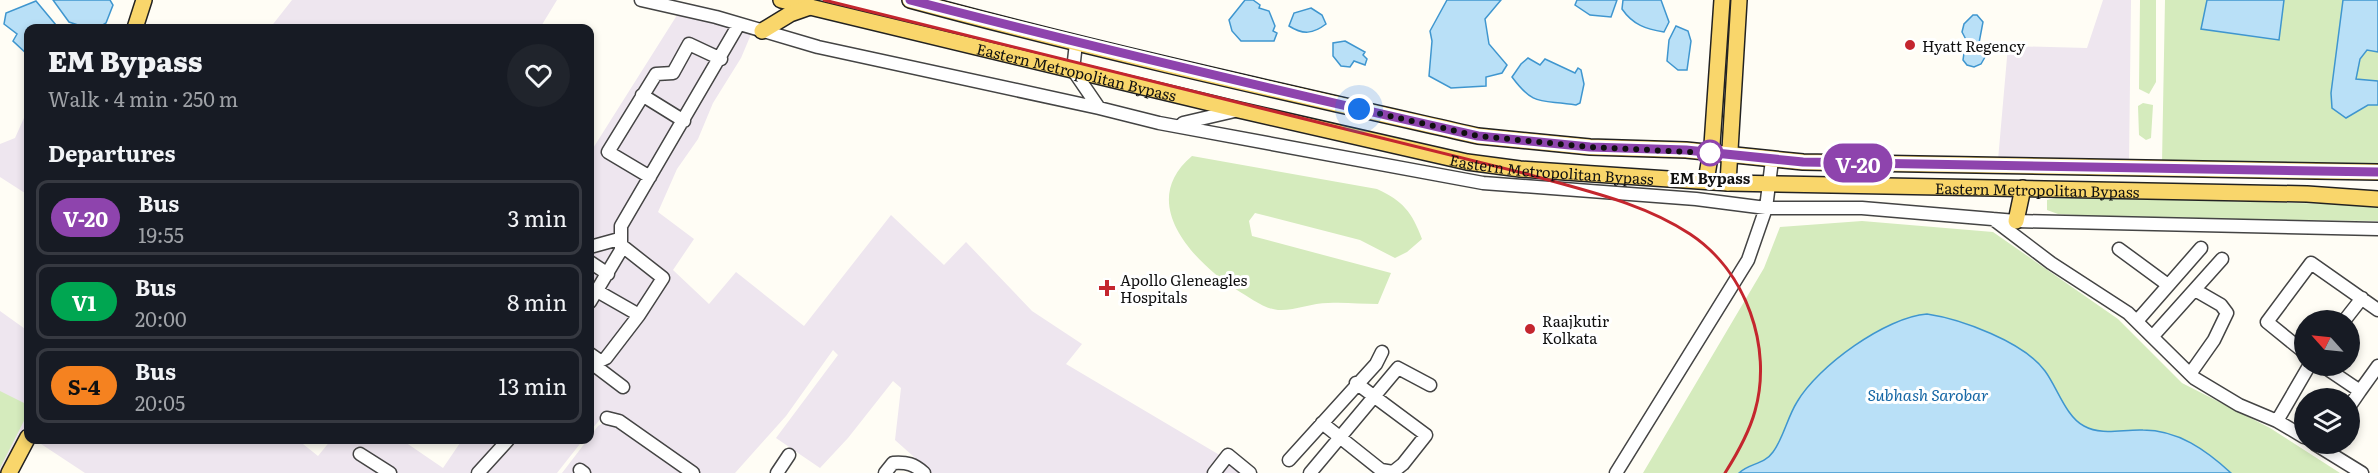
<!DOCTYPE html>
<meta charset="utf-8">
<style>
:root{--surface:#171b24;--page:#20242c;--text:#f1f3f6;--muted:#9ea1a6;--line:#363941}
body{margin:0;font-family:Literata,serif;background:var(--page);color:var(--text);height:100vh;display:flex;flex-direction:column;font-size:22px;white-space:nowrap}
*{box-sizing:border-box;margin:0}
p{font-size:20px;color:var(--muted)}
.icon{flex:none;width:33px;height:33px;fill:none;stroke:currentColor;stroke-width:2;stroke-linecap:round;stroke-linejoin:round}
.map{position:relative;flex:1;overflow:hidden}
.drawer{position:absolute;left:24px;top:24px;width:570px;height:420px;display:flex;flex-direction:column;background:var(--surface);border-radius:12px;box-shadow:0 3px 9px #0003}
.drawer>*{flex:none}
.badge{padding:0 12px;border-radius:20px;font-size:21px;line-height:39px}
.needle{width:39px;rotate:297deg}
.buttons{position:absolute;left:2294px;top:310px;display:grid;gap:12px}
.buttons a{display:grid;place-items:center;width:66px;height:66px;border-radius:50%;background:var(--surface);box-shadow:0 3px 9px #0003;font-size:30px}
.you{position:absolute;width:30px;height:30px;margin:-15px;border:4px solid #fff;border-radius:50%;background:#1a73e8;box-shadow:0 0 0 9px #1a73e833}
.map>.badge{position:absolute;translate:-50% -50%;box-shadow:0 0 0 3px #fff}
h2{padding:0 24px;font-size:22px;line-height:54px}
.round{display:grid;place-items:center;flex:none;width:63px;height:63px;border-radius:32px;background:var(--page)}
.headline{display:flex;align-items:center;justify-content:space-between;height:102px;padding:0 24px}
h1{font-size:28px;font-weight:800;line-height:45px}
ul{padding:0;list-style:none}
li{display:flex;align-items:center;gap:18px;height:75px;margin:0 12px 9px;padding:0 12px;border:3px solid var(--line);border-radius:12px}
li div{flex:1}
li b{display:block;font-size:22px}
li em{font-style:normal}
li .badge{min-width:66px;font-weight:700;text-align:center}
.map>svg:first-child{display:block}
.industrial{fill:#eee6ef}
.green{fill:#d5ebbd}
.water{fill:#b9e0f7;stroke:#3f96cf;stroke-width:1.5}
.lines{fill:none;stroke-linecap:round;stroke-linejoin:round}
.minor-casing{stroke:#444;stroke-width:15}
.major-casing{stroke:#222;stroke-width:18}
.minor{stroke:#fff;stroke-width:12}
.major{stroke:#f9d66b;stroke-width:15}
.rail{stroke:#c4262e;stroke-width:3}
.line-casing{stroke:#fff;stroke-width:14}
.line{stroke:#8e44ad;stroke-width:9}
.walk{stroke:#111;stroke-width:6;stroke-dasharray:0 10.8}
.poi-dot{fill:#c4262e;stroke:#fff;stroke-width:2}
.stop-dot{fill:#fff;stroke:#8e44ad;stroke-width:3}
.labels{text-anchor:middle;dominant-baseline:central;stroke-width:6;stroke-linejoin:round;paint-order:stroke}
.poi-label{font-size:15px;fill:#111;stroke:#fff;text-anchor:start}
.street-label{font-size:15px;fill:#111;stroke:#fff}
.stop-label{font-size:15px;font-weight:bold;fill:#111;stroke:#fff}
.water-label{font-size:16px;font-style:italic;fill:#1768a6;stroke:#fff}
</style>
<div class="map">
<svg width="2378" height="473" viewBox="0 0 2378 473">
<rect width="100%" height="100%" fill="#fffdf5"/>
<!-- industrial -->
<path class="industrial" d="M292,0H557L540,28H270Z
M2103,0H2131L2129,162L1998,160L2008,46L2087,48Z
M679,12L752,32L741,58L713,103L698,139L677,169L658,212L694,239L673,270L709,304L736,272L804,326L891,215L944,265L966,242L1032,311L1082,344L1066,364L1228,460L1244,473H932L895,440L901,388L893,381L848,438L820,468L776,438L838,355L833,350L786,416L735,473H695L604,415L590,431V153Z
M28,109V195L0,177V144L15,138Z
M0,311L28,331V424L3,473H0Z
M608,420L687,473H587L580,468L574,473H562L598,426Z
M35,440H298L318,456L331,440H402L443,468L462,440H501L472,473H85Z
M512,440H583L557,473H480Z"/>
<!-- green -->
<path class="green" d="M2140,0H2156V82L2149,94L2139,89Z
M2165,0H2378V169L2162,163Z
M2143,103L2153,105L2151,138L2146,140L2139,135L2138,106Z
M1192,156L1377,189C1403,201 1412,212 1422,239L1407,252L1395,258L1360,240L1255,213L1249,221L1252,236L1391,273L1378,304C1361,304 1345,302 1328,303C1312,303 1294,311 1278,310C1264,309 1249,297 1237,290C1194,262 1136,203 1192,156Z
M2059,197L2378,205V221L2130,218L2058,214L2047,210V200Z
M1862,221L1993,232L2118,319L2182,383L2270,428L2340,473H1643L1764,268L1780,227Z
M0,391L28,405V413L0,468Z"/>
<!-- water -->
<path class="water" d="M53,0H110L113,5L106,23L98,28H87L69,22Z
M1245,0H1253L1260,5L1259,8L1269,11L1275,26L1273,31L1277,33L1274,41H1241L1232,31L1229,20Z
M1447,0H1501L1485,19L1489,44L1507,65L1502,73L1486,77V86L1451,88L1429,76L1432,41L1430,31Z
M1577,0H1617L1611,17L1590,15L1575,5Z
M1623,0H1661L1669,22L1664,32C1646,29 1633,25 1622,9Z
M2207,0H2284L2279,40L2201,29Z
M2343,0H2378V52L2367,50L2360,59L2356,79L2378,81V105H2368L2346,118L2332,108L2331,93Z
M36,1L56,25L53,28H28V55L13,41L17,34L4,24L6,13Z
M1311,8L1322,15L1326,24C1313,34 1303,35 1289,26L1294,13Z
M1973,15H1977L1983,22L1979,43L1985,57L1981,64L1974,67L1967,65L1963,60L1964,53L1970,47L1962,32L1964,24Z
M1676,26L1688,31L1691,41L1687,70H1678L1667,61L1669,40Z
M1345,41L1365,52L1363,55L1367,59L1365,65L1354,61L1350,67L1341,66L1333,56V43Z
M1528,58L1540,65L1545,59L1575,73L1578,68L1581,70L1584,84L1580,103L1576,105C1541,99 1535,108 1512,77L1521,64Z
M1927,314C1961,319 2024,342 2045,371C2057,387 2066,417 2084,426C2102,436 2123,429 2143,430C2178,430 2206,450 2231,473H1739C1749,463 1764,465 1773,452C1784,437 1787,418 1797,402C1818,366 1886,317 1927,314Z"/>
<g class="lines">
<!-- minor casing -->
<g class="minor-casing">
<path id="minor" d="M641,0L716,17L818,47L1099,108
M1076,43L1073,70L1099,108L1159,123L1483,183L1696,199L1766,208H1862L2016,221L2378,229
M642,95L684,121
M1183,123L1239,110
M650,177L608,152L656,74L673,73L689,44L721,59
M1993,219L2051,263L2128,313L2194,378L2239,405L2277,421L2304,437
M590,247L619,239
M2119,249L2168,285
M590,262L608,274
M597,291L639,315L663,278L621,245
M590,302L621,250V226L739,24
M2137,321L2201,248
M2344,321L2362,298
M2153,336L2222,259
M2304,352L2267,322L2311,263L2378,310
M590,354L600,361L606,358L639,315
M590,362L623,387
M2323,366L2360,391L2349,407
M2190,374L2214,340L2227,313L2221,305L2195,290
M2360,391L2378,366
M607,418L619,421L693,473
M2277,421L2309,366
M1322,423L1381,470L1393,472L1403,464L1426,435L1356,383
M2315,444L2362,473
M360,454L390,473
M1289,460L1376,364L1382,352
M580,470L584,473
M478,473L508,440
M777,473L789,455
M885,473L893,463C907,462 914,464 924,473
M1214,473L1228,455L1250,473
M1310,473L1398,368L1430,385
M1616,473L1748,260L1766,208L1772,160"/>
</g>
<!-- major casing -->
<g class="major-casing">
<g id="major">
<path id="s1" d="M781,0L1239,110L1467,162L1520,169L1728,183L2307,194L2378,199"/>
<path d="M910,0C1098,51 1288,93 1478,136L1590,147L1686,150L1803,162L2378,172"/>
<path d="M135,28L144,0"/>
<path d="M762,31L790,14L810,7"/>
<path d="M1706,181L1712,145L1722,0"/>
<path d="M1728,183L1739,0"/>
<path d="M2016,221L2023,188"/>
<path d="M9,473L28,437"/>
</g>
</g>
<!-- minor -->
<use href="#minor" class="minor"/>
<!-- major -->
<use href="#major" class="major"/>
<!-- rail -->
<path class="rail" d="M824,0L1527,174C1582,190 1642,202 1690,234C1746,271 1773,347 1755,411C1749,433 1737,454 1725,473"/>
</g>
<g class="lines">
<!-- line casing -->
<g class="line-casing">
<path id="line" d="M910,0C1099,49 1288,93 1478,136L1590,147L1686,150L1803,162L2378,172"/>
</g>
<!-- line -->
<use href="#line" class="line"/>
<!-- walk -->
<path class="walk" d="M1359,109L1478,136L1590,147L1710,153"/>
</g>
<!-- markers -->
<g class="poi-dot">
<circle cx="1910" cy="45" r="6"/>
<path d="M1104 279h6v6h6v6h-6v6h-6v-6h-6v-6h6z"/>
<circle cx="1530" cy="329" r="6"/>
</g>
<circle class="stop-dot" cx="1710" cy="153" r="12"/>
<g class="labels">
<!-- poi labels -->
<g class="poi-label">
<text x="1922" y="45">Hyatt Regency</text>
<text x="1120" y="279">Apollo Gleneagles<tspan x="1120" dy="17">Hospitals</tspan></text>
<text x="1542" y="320">Raajkutir<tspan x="1542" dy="17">Kolkata</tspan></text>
</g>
<!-- street labels -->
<g class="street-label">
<text stroke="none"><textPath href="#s1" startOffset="304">Eastern Metropolitan Bypass</textPath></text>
<text stroke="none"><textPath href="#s1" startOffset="790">Eastern Metropolitan Bypass</textPath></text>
<text stroke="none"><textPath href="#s1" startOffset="1276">Eastern Metropolitan Bypass</textPath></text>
</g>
<!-- stop labels -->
<g class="stop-label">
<text x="1710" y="177">EM Bypass</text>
</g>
<!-- water labels -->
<g class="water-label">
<text x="1928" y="394">Subhash Sarobar</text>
</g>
</g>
</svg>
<div class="buttons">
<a><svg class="needle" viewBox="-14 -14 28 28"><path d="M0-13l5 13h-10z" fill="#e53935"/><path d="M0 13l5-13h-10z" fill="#9ea1a6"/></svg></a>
<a><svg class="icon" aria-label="layers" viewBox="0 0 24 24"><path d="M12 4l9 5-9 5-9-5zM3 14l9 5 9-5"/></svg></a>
</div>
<div class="you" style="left:1359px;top:109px"></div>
<b class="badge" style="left:1858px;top:163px;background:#8e44ad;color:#fff">V-20</b>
<section class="drawer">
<div class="headline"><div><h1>EM Bypass</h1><p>Walk · 4 min · 250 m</p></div><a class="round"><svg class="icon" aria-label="heart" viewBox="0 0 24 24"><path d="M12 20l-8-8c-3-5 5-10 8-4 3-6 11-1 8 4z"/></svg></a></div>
<h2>Departures</h2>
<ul>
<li><span class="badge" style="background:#8e44ad;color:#fff">V-20</span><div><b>Bus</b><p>19:55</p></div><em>3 min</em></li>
<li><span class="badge" style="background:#00a651;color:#fff">V1</span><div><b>Bus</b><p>20:00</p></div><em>8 min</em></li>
<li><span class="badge" style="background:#f58220;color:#111">S-4</span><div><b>Bus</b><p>20:05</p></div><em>13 min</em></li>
</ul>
</section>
</div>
